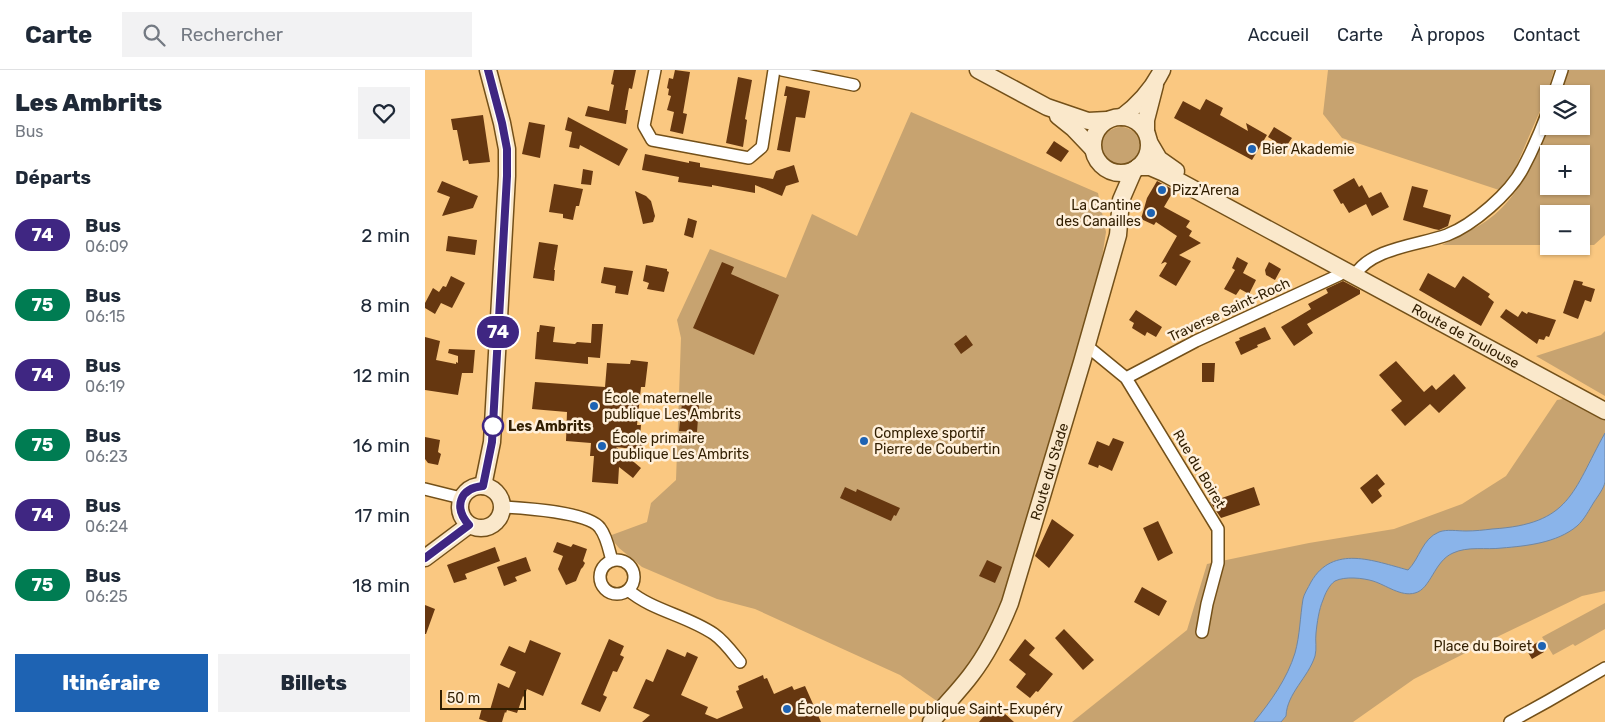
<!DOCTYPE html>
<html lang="fr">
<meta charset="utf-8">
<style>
:root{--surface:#fff;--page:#f2f2f3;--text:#1f2937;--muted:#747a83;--line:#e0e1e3;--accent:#1e63b3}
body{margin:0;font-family:Rubik,sans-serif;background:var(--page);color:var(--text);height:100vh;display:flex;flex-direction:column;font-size:19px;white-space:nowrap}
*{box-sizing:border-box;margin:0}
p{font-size:16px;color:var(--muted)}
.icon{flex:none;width:28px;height:28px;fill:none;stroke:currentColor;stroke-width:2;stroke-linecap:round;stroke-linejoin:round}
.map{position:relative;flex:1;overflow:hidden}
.details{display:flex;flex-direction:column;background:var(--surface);width:425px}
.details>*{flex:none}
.badge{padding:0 10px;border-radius:16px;font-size:18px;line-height:32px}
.fabs{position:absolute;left:1115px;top:15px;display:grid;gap:10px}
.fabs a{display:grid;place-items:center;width:50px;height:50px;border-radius:0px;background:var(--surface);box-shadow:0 1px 4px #0004;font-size:25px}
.scale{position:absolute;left:15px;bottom:12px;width:86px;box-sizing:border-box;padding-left:5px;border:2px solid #311e01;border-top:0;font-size:14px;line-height:18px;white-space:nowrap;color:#311e01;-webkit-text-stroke:4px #fff0db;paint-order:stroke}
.map>.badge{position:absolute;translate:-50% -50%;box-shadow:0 0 0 2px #fff}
h2{padding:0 15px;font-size:19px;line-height:45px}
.round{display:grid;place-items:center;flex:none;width:52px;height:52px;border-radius:0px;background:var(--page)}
.overview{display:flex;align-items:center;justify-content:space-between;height:85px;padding:0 15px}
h1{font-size:24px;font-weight:800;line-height:38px}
.action{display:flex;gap:10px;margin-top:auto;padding:10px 15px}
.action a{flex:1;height:58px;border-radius:0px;background:var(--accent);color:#fff;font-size:20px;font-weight:800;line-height:58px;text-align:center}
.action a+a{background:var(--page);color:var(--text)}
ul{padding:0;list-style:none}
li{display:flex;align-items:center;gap:15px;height:70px;padding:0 15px}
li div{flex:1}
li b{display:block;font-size:19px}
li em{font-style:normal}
li .badge{min-width:55px;font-weight:700;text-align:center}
header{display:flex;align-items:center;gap:30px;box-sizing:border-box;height:70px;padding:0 25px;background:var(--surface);border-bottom:1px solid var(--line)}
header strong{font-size:24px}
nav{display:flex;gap:28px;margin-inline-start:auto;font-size:18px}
.search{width:350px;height:45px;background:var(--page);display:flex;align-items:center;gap:12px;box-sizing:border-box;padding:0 18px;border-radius:0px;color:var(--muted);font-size:19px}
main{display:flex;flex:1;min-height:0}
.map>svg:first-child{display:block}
.green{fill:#c7a370;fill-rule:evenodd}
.water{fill:#8ab4ea;stroke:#6f87a4}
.building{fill:#663710}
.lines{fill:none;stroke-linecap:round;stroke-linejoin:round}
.street-casing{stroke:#735019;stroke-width:14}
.secondary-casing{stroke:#735019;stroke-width:19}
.street{stroke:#fff;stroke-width:11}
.secondary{stroke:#fae8cb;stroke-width:16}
.line-casing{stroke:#fff;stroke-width:11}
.line{stroke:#3f2682;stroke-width:8}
.poi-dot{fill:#1e63b3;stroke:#fff0db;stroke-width:2}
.stop-dot{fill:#fff;stroke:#3f2682;stroke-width:2.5}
.labels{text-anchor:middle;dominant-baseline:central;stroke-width:5;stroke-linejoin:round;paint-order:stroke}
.poi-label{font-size:14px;fill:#311e01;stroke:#fff0db;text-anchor:start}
.street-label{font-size:14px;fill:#311e01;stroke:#fff0db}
.stop-label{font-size:14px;font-weight:bold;fill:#311e01;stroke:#fff0db;text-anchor:start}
</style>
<header>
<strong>Carte</strong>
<div class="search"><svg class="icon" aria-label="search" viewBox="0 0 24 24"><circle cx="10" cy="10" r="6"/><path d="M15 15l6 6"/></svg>Rechercher</div>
<nav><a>Accueil</a><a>Carte</a><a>À propos</a><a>Contact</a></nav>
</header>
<main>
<section class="details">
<div class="overview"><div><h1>Les Ambrits</h1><p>Bus</p></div><a class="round"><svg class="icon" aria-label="heart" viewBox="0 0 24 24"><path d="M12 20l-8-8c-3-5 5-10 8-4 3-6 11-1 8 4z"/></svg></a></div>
<h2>Départs</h2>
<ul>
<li><span class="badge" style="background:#3f2682;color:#fff">74</span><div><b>Bus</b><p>06:09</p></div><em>2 min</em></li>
<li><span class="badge" style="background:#007c52;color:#fff">75</span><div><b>Bus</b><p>06:15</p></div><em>8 min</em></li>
<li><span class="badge" style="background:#3f2682;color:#fff">74</span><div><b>Bus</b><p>06:19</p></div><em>12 min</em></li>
<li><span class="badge" style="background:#007c52;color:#fff">75</span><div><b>Bus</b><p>06:23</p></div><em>16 min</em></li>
<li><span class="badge" style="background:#3f2682;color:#fff">74</span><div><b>Bus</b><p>06:24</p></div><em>17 min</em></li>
<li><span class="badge" style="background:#007c52;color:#fff">75</span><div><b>Bus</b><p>06:25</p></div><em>18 min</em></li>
</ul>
<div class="action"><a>Itinéraire</a><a>Billets</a></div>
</section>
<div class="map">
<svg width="1180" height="652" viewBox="0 0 1180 652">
<rect width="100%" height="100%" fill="#fac881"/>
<!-- green -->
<path class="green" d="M903,0H1129L1121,27L1090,99L1074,120L917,68L898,44Z
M1143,0H1180V165L1169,175H1156V144H1124V175H1017C1032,167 1050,159 1064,149C1095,127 1109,88 1124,55L1156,56V24H1135ZM1124,84H1156V116H1124Z
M486,42L673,123L681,162L675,201L597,468L573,544L550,585L516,634L475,605L330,539L292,529L217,497L194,478L184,466L222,452L226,433L251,410L256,268L252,250L285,179L361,208L387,144L432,166Z
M677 76a19 19 0 1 1 38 0a19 19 0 1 1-38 0Z
M1180,261V326L1111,286L1176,265Z
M1144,328L1180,349V521L1157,526L1076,565L989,609L928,652H647L762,560L782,494L884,473L969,459L1037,434L1081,406L1132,330Z
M1180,533V559L1150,576L1148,574L1128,585L1117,567Z"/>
<!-- water -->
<path class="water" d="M1180,363C1180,378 1180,397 1180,412C1179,418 1173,426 1169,432C1164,440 1159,450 1152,456C1132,473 1101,476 1077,478C1061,480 1043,476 1028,483C1009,491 1006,519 990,523C976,527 961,515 948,511C938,508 920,506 910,511C904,515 900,524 898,530C894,539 892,553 891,563C890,571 892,578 890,586C883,608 862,623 861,646L856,652H829C846,631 862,609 870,583C875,565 875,547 878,529C879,524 883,518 886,512C908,474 949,491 983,500C995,488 997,469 1014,462C1022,459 1032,461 1041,461C1050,461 1059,460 1067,459C1146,454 1147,422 1180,363Z"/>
<!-- building -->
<path class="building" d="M189,0H211L207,19L204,18L200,40H203L201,54L160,46L163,36L184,41L189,15L186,14Z
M250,0L265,2L258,43L262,44L258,64L245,61L249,42L242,40L246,26L243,25L244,19L242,18L244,8L248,9Z
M313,7L327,10L320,49L322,50L318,77L301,73Z
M361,16L385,21L380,48L371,47L365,82L352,80L362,26H359Z
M781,29L798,38L795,45L823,61L821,53L842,65L827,90L749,48L758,31L775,40Z
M58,45L65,92L44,94L43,90L38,91L32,60H28L26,49Z
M143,47L203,79L194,96L155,75L154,79L144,77L147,62L140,60Z
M104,52L120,55L115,88L97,84Z
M849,57L867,68L860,78L843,67Z
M629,71L644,81L636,92L621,83Z
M220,84L264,93V91L275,93V97L348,109L351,101L369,95L374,112L361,116L357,126L330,115V123L287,115V117L253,112L254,107L217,100Z
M158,99L168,101L166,115L156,114Z
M929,108L934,117L937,115L944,128L956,122L964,137L947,146L941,134L924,143L918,133L916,134L908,120Z
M17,111L53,126L48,138L17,146L25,127L12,122Z
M732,111L749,120L739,137L765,151L761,157L767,161L764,166L776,173L754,185L766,191L751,216L734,206L742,193L740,192L736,194L752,166L731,152L729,155L716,149L722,128Z
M129,114L158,119L154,136H151L148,150L138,148V144L124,142Z
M987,116L1003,120L998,137L1026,145L1023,156L1014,160L1009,159L978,150Z
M210,121L221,126L226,131L230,146L228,152L218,154Z
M263,148L272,151L268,168L259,165Z
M23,166L52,170L50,185L21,181Z
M114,172L133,175L129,200H130L129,211L108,208Z
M812,187L823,193L818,203L831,210L824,224L815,219L811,225L799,219L810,200L807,198Z
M297,192L309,197L306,204L354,225L329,285L268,258Z
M844,192L856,199L850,210L841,205L840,200Z
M221,195L242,199V201L244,202L239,222L222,219L224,213L218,211Z
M179,197L208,201L203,225L190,223L191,216L176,213Z
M1003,203L1030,218L1038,206L1065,224L1063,227L1069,232L1056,256L994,220Z
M26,206L40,213L27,238L16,233L10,244L0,238V233L8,218L14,222L18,216L21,217Z
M1149,210L1158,212L1157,215L1170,219L1166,232L1160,230L1153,249L1138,243Z
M918,211L935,220V224L882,254L888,263L869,276L856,257L886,239L883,234L903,223L901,219Z
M1081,239L1093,247L1097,241L1102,244L1103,242L1131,250L1124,267L1121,266L1119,270L1114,269L1112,274L1075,247Z
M711,240L737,257L731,267L722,262L720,266L707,258L709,253L704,250Z
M167,254H178L175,288L163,287V294L110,289L112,262H114L115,255L130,257L128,272L150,274L152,272L166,273Z
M840,257L846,269L832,275L833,277L816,285L810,272L815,270L814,268Z
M541,265L548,275L536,284L529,274Z
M0,267L15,271L11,290L31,294V292L33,293V286L23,283L24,279L50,280L48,303H37L33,325L0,320Z
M206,290L223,292L220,317H216L212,355H216L215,367H218L217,380L191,377L216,398L208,408L194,397L193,414L167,412L169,386H165L166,373L141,371L142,342L107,339L110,312L180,317L182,293L205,294Z
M971,291L999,322L1007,315L1011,320L1029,304L1041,318L1014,343L1005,334L980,356L966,340L977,331L954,305Z
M777,293H790L789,312H777Z
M257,333L274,335L272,362L254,361Z
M0,367L15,370L13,382L16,384L13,395L3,393L0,389Z
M688,368L699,372L687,401L674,395L673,398L663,394L672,371L684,376Z
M952,404L960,414L953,420L957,426L947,434L935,418Z
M420,417L431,422L432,419L475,438L471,446L469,445L466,451L415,428Z
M829,417L835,435L796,448L785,432Z
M627,449L649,465L624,498L610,486Z
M733,451L748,483L733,491L718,458Z
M132,472L146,477L148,474L162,479L158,491L160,493L158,497L156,499L151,511L141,515L133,499L138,486L128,482Z
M70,477L75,491L40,504L42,509L29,513L22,495Z
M101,487L106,501L90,507L92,511L79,516L72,497Z
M562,490L577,497L570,513L554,506Z
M717,517L742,531L734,546L709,532Z
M0,535L10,539L1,564H0Z
M639,559L669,590L658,600L630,568Z
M184,569L199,576L195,585L199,587L192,602L188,601L178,625L182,627L175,642L156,634Z
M600,569L610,578L604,585L628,604L613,622L611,621L605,628L591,617L601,604L584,590Z
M105,570L136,583L118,626L102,619L99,627L98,626L92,643L82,640L81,643L80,642L77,652H63L54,649L57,638L65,640L73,613L84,618L91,602L75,595L84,576L100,583Z
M1113,572L1119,582L1107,589L1101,579Z
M242,579L260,587L262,582L273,587L256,625L283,637L280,644L292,649L318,638L311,621L314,620L313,616L338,605L339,609L342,608L349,624L367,616L369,620L380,616L396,652H217L225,645L208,638L221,609L228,612Z
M568,635L579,643L589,652H554Z"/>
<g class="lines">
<!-- street casing -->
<g class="street-casing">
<path id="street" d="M230,0L219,56L227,70L324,88L337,77L349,0
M357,0L429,15
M1129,24L1137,0
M930,205C946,178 994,175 1022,165C1048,155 1085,123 1098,98C1107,81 1117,58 1124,39
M662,276L701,308L793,459V493L782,534L777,562
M701,308L771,271L914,205L919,200
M0,419L36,428
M78,437C97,438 164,442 175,458C182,467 184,480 187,491
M175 507a17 17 0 1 1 34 0a17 17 0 1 1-34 0Z
M203,520C228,541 261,545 289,564C299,571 307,582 315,592
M1085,652L1123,631L1180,598"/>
</g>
<!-- secondary casing -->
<g class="secondary-casing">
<g id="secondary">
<path d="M553,0L622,37L663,51L682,50"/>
<path d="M633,46L648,58L668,79"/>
<circle cx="696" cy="75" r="28"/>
<path d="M697,47C713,35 728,18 737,0"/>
<path d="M721,61V50L730,15"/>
<path d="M724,72L734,89L751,101"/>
<path id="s1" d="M713,97H725L739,103L1180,341"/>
<circle cx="56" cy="437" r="21"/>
<path d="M58,416L67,372L82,106V79L77,53L63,0"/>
<path d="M0,488L44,455"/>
<path id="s2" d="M506,652C519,636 534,621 546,605C563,583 575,558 585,533L657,292L693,165L696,130L709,100"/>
</g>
</g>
<!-- street -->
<use href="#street" class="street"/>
<!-- secondary -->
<use href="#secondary" class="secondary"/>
</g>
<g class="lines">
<!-- line casing -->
<g class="line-casing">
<path id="line" d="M0,488L44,455C28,437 35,418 58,416L67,372L82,106V79L77,53L63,0"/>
</g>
<!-- line -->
<use href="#line" class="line"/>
</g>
<!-- markers -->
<g class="poi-dot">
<circle cx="827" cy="79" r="5"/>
<circle cx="737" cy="120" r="5"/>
<circle cx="726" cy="143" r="5"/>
<circle cx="169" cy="336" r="5"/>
<circle cx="439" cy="371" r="5"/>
<circle cx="177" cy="376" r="5"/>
<circle cx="1117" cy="576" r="5"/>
<circle cx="362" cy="639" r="5"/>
</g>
<circle class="stop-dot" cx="68" cy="356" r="10"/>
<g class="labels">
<!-- poi labels -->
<g class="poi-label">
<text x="837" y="79">Bier Akademie</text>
<text x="747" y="120">Pizz'Arena</text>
<text x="716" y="135" text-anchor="end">La Cantine<tspan x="716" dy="16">des Canailles</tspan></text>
<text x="179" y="328">École maternelle<tspan x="179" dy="16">publique Les Ambrits</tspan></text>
<text x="449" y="363">Complexe sportif<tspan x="449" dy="16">Pierre de Coubertin</tspan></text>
<text x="187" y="368">École primaire<tspan x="187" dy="16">publique Les Ambrits</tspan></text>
<text x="1107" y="576" text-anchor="end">Place du Boiret</text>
<text x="372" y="639">École maternelle publique Saint-Exupéry</text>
</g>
<!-- street labels -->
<g class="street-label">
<text transform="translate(804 240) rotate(-25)">Traverse Saint-Roch</text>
<text stroke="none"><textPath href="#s1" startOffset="370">Route de Toulouse</textPath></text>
<text transform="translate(774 399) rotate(59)">Rue du Boiret</text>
<text stroke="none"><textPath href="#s2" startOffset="281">Route du Stade</textPath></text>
</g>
<!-- stop labels -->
<g class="stop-label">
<text x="83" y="356">Les Ambrits</text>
</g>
</g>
</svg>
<div class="fabs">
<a><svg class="icon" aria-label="layers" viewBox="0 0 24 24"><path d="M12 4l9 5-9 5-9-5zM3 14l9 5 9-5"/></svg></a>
<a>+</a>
<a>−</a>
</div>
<div class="scale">50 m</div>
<b class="badge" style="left:73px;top:262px;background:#3f2682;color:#fff">74</b>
</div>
</main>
